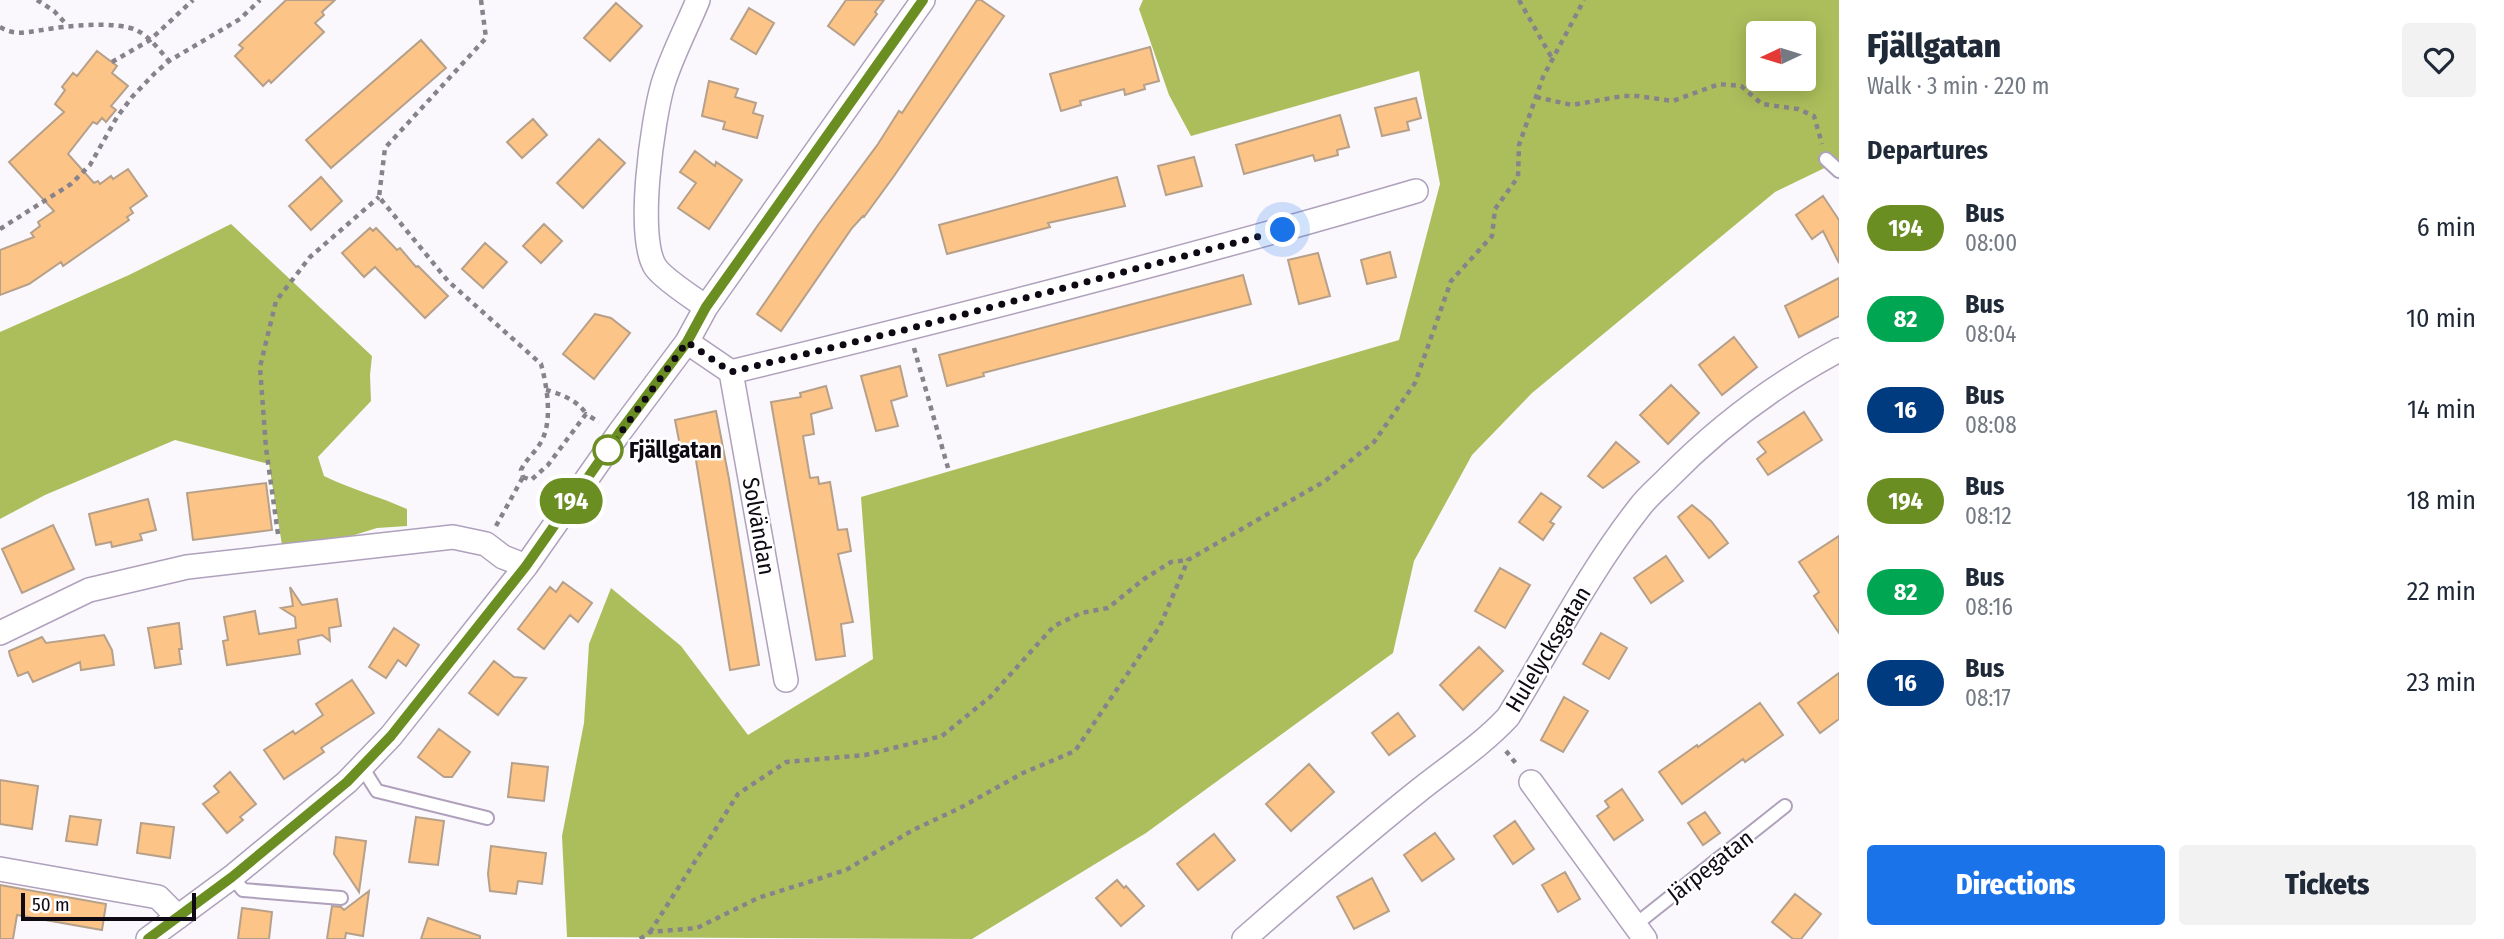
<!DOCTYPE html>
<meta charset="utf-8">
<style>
:root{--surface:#fff;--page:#f2f2f3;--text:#1f2937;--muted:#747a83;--accent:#1a73e8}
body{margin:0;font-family:"Fira Sans Condensed",sans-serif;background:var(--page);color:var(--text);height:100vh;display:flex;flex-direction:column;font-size:26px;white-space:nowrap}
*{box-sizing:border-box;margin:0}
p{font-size:23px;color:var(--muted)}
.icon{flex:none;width:38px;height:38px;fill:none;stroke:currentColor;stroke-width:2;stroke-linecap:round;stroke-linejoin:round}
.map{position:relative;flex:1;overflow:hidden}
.side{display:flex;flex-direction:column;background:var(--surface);width:665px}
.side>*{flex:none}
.badge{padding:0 14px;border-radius:23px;font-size:24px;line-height:46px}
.needle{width:46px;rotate:266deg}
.controls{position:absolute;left:1746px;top:21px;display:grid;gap:14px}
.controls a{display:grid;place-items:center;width:70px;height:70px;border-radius:7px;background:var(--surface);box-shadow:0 4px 18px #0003;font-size:35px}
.scale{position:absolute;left:21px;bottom:18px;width:175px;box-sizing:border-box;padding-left:7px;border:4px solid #0f0913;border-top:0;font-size:19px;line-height:24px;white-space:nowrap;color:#0f0913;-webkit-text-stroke:5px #fff;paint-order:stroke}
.you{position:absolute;width:35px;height:35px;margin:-18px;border:5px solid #fff;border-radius:50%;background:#1a73e8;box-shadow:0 0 0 10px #1a73e833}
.map>.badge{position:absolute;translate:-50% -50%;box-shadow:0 0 0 4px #fff}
h2{padding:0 28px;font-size:26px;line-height:63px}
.round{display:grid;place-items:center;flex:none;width:74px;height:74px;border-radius:7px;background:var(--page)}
.head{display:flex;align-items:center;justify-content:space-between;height:119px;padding:0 28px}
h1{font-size:33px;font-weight:800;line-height:52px}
.action{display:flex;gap:14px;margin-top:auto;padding:14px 28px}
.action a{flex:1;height:80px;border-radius:7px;background:var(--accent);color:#fff;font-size:28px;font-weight:800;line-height:80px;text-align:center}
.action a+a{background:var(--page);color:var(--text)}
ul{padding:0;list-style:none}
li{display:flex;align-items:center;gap:21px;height:91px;padding:0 28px}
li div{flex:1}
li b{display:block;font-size:26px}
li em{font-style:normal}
li .badge{min-width:77px;font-weight:700;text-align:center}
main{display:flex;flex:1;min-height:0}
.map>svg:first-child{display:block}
.forest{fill:#acbe5b;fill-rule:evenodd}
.building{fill:#fcc487;stroke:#b6a089;stroke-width:2}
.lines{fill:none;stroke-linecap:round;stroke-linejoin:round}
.lane-casing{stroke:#afa1bc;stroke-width:16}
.street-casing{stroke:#afa1bc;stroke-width:26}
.path{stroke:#88838b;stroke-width:4.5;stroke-dasharray:5 5;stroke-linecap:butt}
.lane{stroke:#fff;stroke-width:12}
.street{stroke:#fff;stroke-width:23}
.line-casing{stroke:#fff;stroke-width:16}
.line{stroke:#6b8e23;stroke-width:10}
.walk{stroke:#0f0913;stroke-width:7;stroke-dasharray:0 12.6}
.stop-dot{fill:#fff;stroke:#6b8e23;stroke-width:3.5}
.labels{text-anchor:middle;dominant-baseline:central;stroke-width:5;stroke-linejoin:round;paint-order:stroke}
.stop-label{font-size:23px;font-weight:bold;fill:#0f0913;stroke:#fff;text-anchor:start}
.street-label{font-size:23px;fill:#0f0913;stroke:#fff}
</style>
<main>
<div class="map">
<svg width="1839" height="939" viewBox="0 0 1839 939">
<rect width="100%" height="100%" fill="#faf7fd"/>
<!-- forest -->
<path class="forest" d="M1143,0H1839V161L1775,192L1532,393L1472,455L1414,561L1393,653L1146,833L972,939L567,937L562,836L584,723L589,644L611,588L681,646L748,735L873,659L861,497L1399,340L1440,184L1419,71L1191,136L1169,95L1139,9ZM1759,33H1804V79H1759Z
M231,224L372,356L370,375L371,401L318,457L324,476C351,489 380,497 407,509V526L377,528L348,537L282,545L269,464L175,440L45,495L0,519V332L129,275Z"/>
<!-- building -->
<path class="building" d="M286,0H335L322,12L324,15L315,23L324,32L271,83L269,80L263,86L235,56L243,48L239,45Z
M846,0H884L875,12L877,14L854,45L828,26Z
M977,0H981L1004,16L894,176L864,217L863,216L852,228L781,331L757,314L818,225L878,144L899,111L902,113Z
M616,3L642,26L610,61L584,38Z
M749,8L774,23L756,54L731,39Z
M421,40L446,68L331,168L306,140Z
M1150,47L1159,81L1144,85L1145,89L1125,95L1124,89L1080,101L1081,105L1061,111L1050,74Z
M97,51L117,66L112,73L128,86L111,106L116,110L106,122L102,118L97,124L93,122L68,154L94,183L98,181L100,184L111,176L113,179L128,169L147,196L130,208L133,213L127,217L129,220L63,266L61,262L29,284L0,295V250L34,237L31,233L40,226L38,222L54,211L9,162L64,112L55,104L65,90L62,87L73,73L77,76Z
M709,81L738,89L735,97L756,103L753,113L763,116L757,138L723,129L725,122L702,116Z
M1416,98L1421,118L1407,122L1409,130L1382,136L1375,108Z
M1340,115L1349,147L1337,150L1338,155L1315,161L1313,155L1244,174L1236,145Z
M533,119L547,135L522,158L507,142Z
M599,139L625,163L583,208L557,183Z
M695,151L715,166L716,162L742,180L709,229L678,208L696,183L680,172Z
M1194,157L1202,186L1166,195L1158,166Z
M321,177L342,201L311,230L289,206Z
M1117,177L1125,206L1048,223L1050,227L947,254L939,225Z
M1823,196L1839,220V263L1823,231L1812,239L1796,215Z
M544,224L562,241L541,263L523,246Z
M370,228L373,231L376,228L397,250L400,248L416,267L418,266L448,296L425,318L375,267L364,277L342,253Z
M485,243L507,262L483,288L462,269Z
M1390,252L1396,277L1367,284L1361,260Z
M1318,253L1330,296L1299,304L1288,260Z
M1243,275L1251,304L983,373L984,376L947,386L939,355Z
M1839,278V316L1799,337L1785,306Z
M595,314L611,318L630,333L594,379L563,354Z
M1734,337L1757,367L1722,395L1699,365Z
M900,366L907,396L891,401L898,426L876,431L861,376Z
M1671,385L1699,413L1668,444L1640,415Z
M826,386L832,408L811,414L814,434L803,436L810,478L818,477L819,484L830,482L838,530L847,529L851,551L838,554L853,622L841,624L845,656L816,660L771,402L801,397L800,393Z
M716,411L729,479L759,665L730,670L695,454L682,456L675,420Z
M1804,412L1822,440L1768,475L1757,459L1766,452L1758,442Z
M1616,442L1639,462L1603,488L1588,476Z
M266,483L272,530L193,540L187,493Z
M1541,493L1561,507L1550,522L1554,524L1543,540L1519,522Z
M148,499L156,530L140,534L142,540L112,547L111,542L96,545L89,514Z
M1692,505L1711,521L1728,543L1709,558L1678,517Z
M53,525L74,569L22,593L2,549Z
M1839,536V633L1814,596L1819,592L1799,562Z
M1666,556L1683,581L1651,603L1634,578Z
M1500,568L1530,585L1505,628L1475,611Z
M563,582L592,603L578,622L570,615L544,649L518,629L550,587L556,592Z
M290,587L302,605L337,599L341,626L329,628L330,641L322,635L298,640L300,654L227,665L223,641L228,640L224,617L255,611L259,634L296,628L295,617L281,608L293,606Z
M179,623L182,649H179L181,664L155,668L148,628Z
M394,628L419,645L406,666L398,660L386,678L369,667Z
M1601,633L1627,648L1609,679L1583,664Z
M104,635L112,650L114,665L81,670L80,662L33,682L28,672L18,676L10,656L9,651L42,637L46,643Z
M1479,647L1503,671L1463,710L1440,685Z
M494,661L514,677L526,678L498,715L469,693Z
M1839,673V719L1820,733L1798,703Z
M352,680L374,713L321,748L324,752L284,779L264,750L293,731L295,734L323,715L316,704Z
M1564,697L1588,711L1563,752L1541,740Z
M1760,703L1783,735L1745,762L1743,759L1682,804L1659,772L1697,745L1698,747Z
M1398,713L1415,736L1389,755L1372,733Z
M439,729L470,752L452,777H444L418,757Z
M512,763L548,767L544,801L508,797Z
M1309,764L1334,792L1291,831L1266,804Z
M230,772L256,804L240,817L243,820L227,833L203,804L219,792L214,786Z
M0,780L38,786L32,829L0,824Z
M1622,789L1643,820L1614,840L1597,816L1609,807L1605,801Z
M1705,812L1720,833L1703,845L1688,823Z
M70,816L101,820L97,845L66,841Z
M416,817L444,821L438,865L409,862Z
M1515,821L1534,849L1513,864L1494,836Z
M141,823L174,827L170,858L137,853Z
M1435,833L1454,859L1422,881L1404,855Z
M1214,834L1235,860L1198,890L1177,864Z
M336,837L366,841L359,892L334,854Z
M491,846L546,853L542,884L518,881L516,894L490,891L488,874Z
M1565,872L1580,899L1558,912L1542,885Z
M1372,878L1389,911L1354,929L1337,897Z
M1117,880L1124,888L1126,886L1144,906L1121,926L1096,898Z
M0,885L106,904L102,930L17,915L13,939H0Z
M369,891L363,936L346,933L345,939H327L332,906L341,907L344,910Z
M1795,894L1821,914L1801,939H1793L1772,922Z
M242,908L272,912L269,939H238Z
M428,918L480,936V939H421Z"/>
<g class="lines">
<!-- lane casing -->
<g class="lane-casing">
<path id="lane" d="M1826,159L1839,171
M362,767L377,791L487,818
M232,877L243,890L341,898
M1635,925L1785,806"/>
</g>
<!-- street casing -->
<g class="street-casing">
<path id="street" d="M698,0C687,27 672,55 663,84C653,118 635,239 656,268C665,280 693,298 706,307
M687,342L731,372C961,316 1189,258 1416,191
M731,372L786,680
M0,633L89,590L187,567L453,537L486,544L503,557L526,566
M1531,782L1645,939
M0,869L158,897L178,917
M148,939L232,877L347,782L391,736L526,566L619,433L687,342L706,307L923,0
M1244,939C1301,889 1358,839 1417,792C1448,767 1481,746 1508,717C1551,647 1588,573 1639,508C1647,497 1658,488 1668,478C1718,427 1777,383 1839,350"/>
</g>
<!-- path -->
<path class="path" d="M37,0L54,11L67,25
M481,0L486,38L385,148L379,197L448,281L541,364C547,386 553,421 541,442C535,453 526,459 521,470L523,477
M1519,0L1553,60
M0,27C15,36 26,32 42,30C64,26 118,20 138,31C151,38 160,51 169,61
M112,62L150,40L193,0
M1536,97L1572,105L1623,96H1637L1673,101L1719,84L1741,86L1762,104L1798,109L1814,116L1822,144
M0,229L71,184L90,165L117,117L132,97L155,73L169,61L240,19L260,0
M914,348L948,468
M546,390C559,393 579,401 586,414
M523,477L531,480L548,465L586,414L599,422
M496,526L523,477
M278,534L266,448L260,367L276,301L310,257L379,197
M1506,751L1518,766
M650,932L738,794L786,762L865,755L942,736L990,697L1054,626L1081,613L1108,608L1144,579L1171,562L1188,560
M640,939L650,932L697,928L758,898L846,870L913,830L960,808L1023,773L1075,751L1160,626L1188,560L1325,481L1374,442L1415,383L1451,281L1492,236L1495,209L1518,177L1519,145L1543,77L1584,0"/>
<!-- lane -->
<use href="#lane" class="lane"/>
<!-- street -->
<use href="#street" class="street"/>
</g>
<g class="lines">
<!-- line casing -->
<g class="line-casing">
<path id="line" d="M148,939L232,877L347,782L391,736L526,566L619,433L687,342L706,307L923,0"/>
</g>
<!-- line -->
<use href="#line" class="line"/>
<!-- walk -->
<path class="walk" d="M608,450L687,342L731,372L908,329L1283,230"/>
</g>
<!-- markers -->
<circle class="stop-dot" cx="608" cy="450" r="14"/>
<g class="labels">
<!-- stop labels -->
<g class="stop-label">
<text x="629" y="450">Fjällgatan</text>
</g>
<!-- street labels -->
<g class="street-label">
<text transform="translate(759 526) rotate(80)">Solvändan</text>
<text transform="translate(1548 649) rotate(-59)">Hulelycksgatan</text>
<text transform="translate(1710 866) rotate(-38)">Järpegatan</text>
</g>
</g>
</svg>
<div class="controls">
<a><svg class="needle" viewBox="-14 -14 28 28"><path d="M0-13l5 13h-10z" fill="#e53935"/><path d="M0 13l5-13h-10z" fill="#747a83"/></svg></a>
</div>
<div class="scale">50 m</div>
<div class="you" style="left:1283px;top:230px"></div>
<b class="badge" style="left:571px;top:501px;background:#6b8e23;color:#fff">194</b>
</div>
<section class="side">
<div class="head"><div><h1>Fjällgatan</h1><p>Walk · 3 min · 220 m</p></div><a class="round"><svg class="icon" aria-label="heart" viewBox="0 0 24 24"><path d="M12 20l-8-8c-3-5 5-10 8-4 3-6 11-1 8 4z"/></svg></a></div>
<h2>Departures</h2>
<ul>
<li><span class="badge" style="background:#6b8e23;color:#fff">194</span><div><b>Bus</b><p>08:00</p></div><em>6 min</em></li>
<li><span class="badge" style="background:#00a651;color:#fff">82</span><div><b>Bus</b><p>08:04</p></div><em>10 min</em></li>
<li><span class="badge" style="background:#003b80;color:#fff">16</span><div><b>Bus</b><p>08:08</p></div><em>14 min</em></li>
<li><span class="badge" style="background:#6b8e23;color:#fff">194</span><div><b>Bus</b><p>08:12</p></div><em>18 min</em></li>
<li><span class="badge" style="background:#00a651;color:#fff">82</span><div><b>Bus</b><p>08:16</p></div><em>22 min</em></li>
<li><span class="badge" style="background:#003b80;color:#fff">16</span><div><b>Bus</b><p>08:17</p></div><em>23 min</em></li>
</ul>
<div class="action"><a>Directions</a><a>Tickets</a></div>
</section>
</main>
